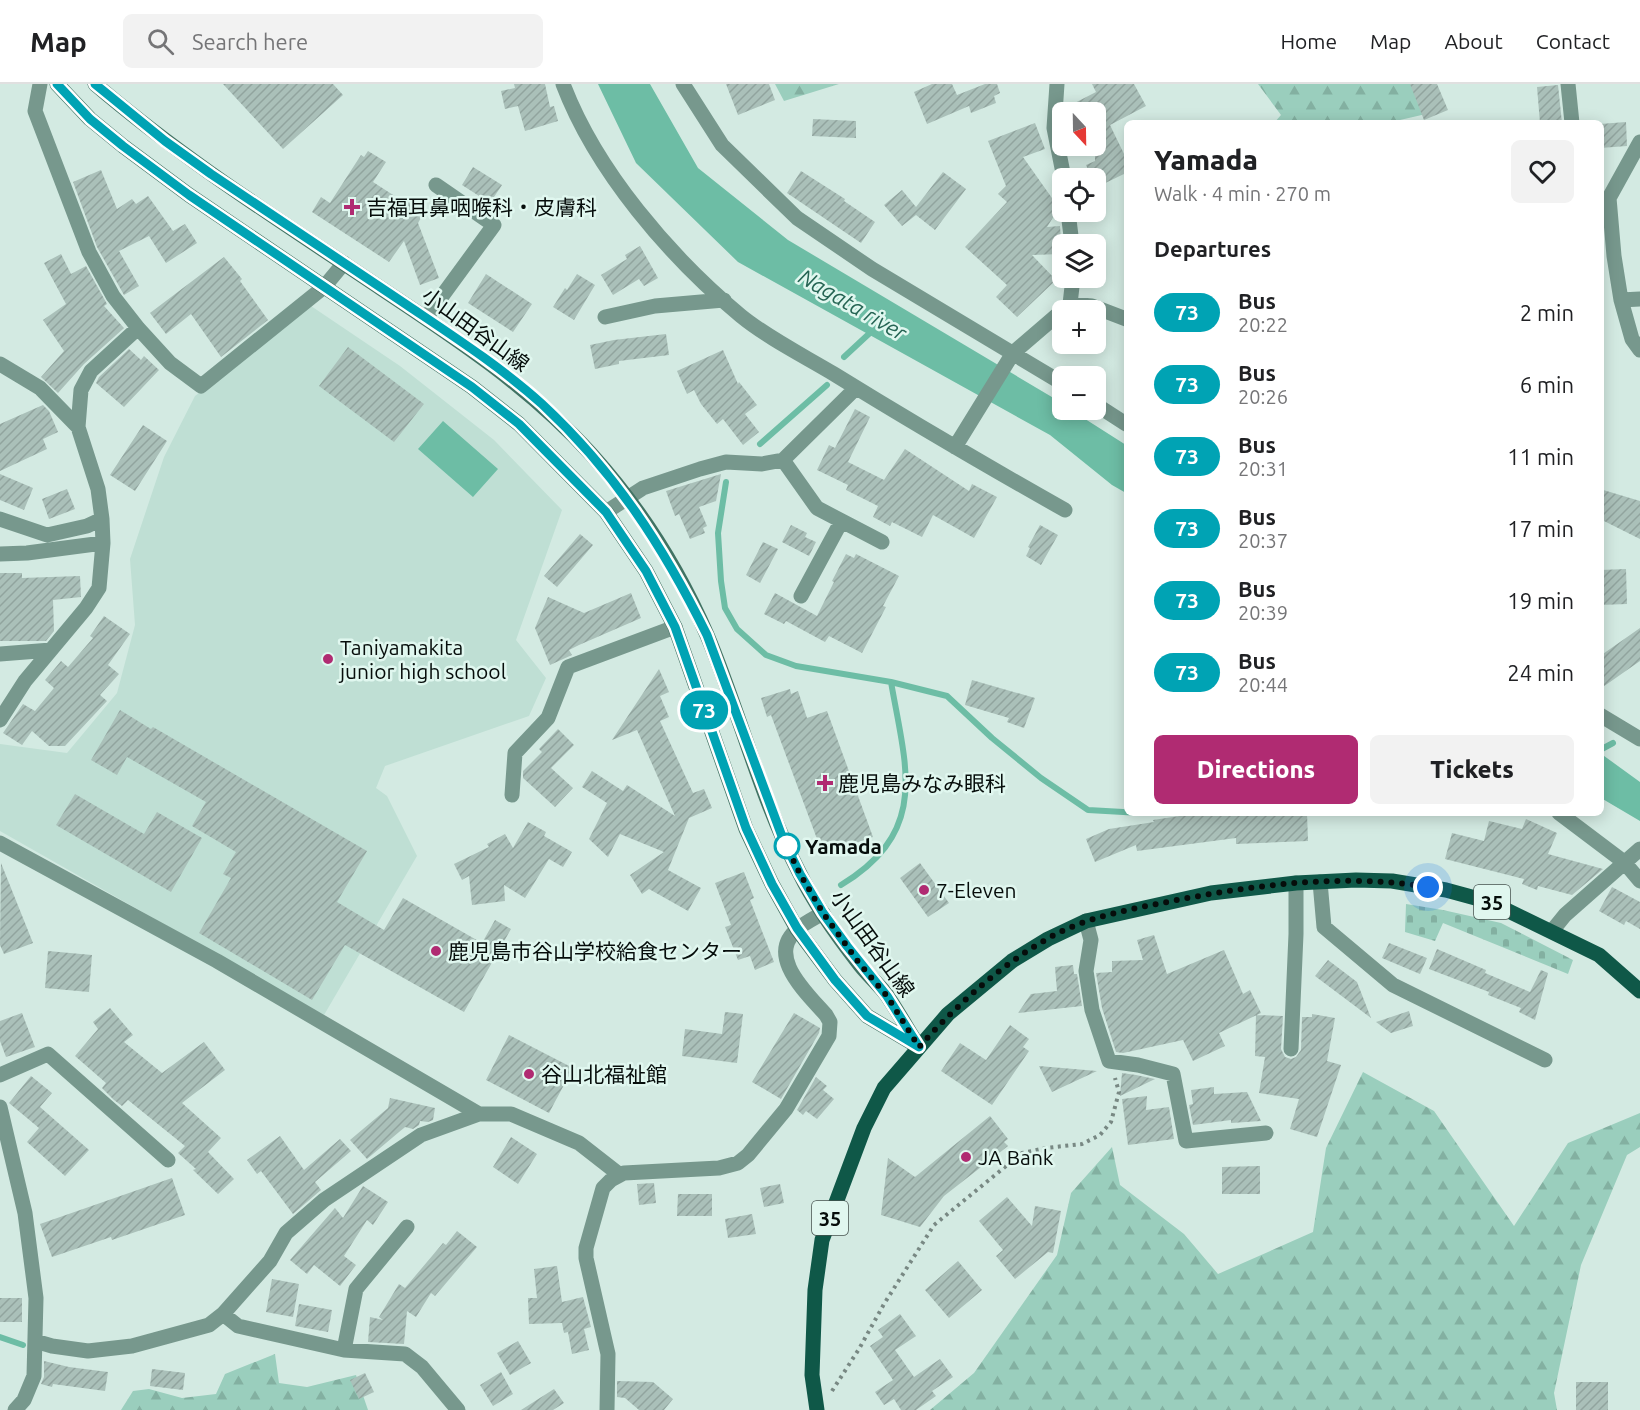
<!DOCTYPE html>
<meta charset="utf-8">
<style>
:root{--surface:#fff;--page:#f2f2f2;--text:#202124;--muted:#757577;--line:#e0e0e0;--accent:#b02b72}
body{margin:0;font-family:Ubuntu,"Noto Sans JP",sans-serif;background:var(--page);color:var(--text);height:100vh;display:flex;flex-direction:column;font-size:22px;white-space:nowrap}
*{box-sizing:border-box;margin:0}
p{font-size:20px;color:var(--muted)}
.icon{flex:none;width:33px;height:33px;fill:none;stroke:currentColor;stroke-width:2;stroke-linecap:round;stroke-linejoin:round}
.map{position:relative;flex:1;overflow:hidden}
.sheet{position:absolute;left:1124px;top:36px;width:480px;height:696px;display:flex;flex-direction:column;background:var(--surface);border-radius:9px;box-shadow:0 3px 15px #0003}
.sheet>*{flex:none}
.badge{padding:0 12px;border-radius:20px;font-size:21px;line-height:39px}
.needle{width:39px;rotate:158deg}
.tools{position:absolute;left:1052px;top:18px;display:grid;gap:12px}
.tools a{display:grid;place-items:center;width:54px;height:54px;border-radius:9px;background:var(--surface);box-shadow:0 3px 15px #0003;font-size:30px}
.you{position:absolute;width:30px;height:30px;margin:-15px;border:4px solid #fff;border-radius:50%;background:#1a73e8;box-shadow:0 0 0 9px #1a73e833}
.map>.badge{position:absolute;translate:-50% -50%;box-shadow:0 0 0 3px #fff}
h2{padding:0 30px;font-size:22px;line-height:54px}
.round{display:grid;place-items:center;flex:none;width:63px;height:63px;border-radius:9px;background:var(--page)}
.headline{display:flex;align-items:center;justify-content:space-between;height:102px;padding:0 30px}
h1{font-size:28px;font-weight:800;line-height:45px}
.primary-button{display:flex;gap:12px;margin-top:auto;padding:12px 30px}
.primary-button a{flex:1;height:69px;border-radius:9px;background:var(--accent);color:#fff;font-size:24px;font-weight:800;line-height:69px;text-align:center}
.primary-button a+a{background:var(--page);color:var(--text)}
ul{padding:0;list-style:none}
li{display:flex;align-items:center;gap:18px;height:72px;padding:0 30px}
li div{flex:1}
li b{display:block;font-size:22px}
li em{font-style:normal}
li .badge{min-width:66px;font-weight:700;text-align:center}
header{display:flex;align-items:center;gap:36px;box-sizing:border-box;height:84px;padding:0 30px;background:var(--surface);border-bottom:2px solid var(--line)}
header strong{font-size:28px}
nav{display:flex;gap:33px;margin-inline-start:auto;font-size:21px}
.search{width:420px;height:54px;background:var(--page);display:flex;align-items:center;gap:15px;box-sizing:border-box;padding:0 21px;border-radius:9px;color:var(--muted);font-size:22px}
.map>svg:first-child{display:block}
.built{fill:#bfdfd4}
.forest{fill:url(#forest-firs)}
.cemetery{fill:url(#cemetery-stones)}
.water{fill:#6dbda5}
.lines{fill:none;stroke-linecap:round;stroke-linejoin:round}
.stream{stroke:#6dbda5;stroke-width:6}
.building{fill:url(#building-hatch)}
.path{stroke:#788883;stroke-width:4;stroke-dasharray:3 4.5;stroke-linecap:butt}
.minor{stroke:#77988d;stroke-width:15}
.secondary{stroke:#417364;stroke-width:15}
.primary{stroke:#0f5848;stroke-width:15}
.line-casing{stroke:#fff;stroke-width:14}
.line{stroke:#00a3b4;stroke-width:9}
.walk{stroke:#060d0b;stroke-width:6;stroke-dasharray:0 10.8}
.poi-dot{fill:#b02b72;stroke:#e0f7ef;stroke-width:2}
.stop-dot{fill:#fff;stroke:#00a3b4;stroke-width:3}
.labels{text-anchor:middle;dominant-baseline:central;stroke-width:5;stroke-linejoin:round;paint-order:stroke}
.shield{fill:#e0f7ef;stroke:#47534f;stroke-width:1.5}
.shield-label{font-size:20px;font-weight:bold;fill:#060d0b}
.poi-label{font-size:21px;fill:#060d0b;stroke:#e0f7ef;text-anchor:start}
.street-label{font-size:21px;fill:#060d0b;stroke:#e0f7ef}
.stop-label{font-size:21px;font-weight:bold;fill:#060d0b;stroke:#e0f7ef;text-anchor:start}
.water-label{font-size:22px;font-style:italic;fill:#266554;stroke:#e0f7ef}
</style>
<header>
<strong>Map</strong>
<div class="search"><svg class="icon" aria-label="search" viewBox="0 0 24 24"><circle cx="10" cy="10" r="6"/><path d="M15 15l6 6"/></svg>Search here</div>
<nav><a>Home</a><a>Map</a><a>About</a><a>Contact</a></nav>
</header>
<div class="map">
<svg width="1640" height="1326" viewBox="0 0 1640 1326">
<defs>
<pattern id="forest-firs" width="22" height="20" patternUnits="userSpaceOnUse" patternTransform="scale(1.5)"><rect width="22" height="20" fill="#9acebd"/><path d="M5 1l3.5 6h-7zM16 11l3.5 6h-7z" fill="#83b0a1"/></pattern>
<pattern id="cemetery-stones" width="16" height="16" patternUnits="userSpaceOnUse" patternTransform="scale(1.5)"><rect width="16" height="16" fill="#9acebd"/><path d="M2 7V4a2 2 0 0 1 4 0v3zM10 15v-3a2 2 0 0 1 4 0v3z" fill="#83b0a1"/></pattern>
<pattern id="building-hatch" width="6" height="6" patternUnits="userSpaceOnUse" patternTransform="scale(1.5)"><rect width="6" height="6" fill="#aac0b9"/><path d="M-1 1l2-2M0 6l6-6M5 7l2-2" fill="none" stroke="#91a49e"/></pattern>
</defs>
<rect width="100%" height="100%" fill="#d3eae2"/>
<!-- built -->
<path class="built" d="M311,222L400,282L494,356L562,426L516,556L546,594L529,632L385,682L376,704L387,712L417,772L324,931L0,747V660L67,669L117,609L135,541L130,475L164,373L195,312Z"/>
<!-- forest -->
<path class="forest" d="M775,0H839L784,17Z
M1258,0H1422L1426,30L1400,36L1401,39H1274L1281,31Z
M1363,988L1434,1027L1514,1142L1568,1059L1640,1029V1063L1627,1071L1581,1181L1554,1309L1557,1326H930L974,1289L1057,1171L1071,1109L1112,1063L1120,1101L1184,1150L1218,1190L1313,1148L1326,1064Z
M275,1270L279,1299L307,1303L356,1291L368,1326H121L133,1307L149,1305L182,1314L216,1310L225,1290Z"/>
<!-- cemetery -->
<path class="cemetery" d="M1406,820L1443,826L1501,839L1573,876L1568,890L1443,839L1435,857L1405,848Z"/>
<!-- water -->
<path class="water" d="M598,0H650L698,84L788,156L1062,319V326H1071L1126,361V409L1112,401L1050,351L738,178L636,79Z
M443,337L498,385L473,413L418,365Z
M1600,669L1640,698V737L1601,714Z"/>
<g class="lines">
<!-- stream -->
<path class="stream" d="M844,273L872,247
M760,360L827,301
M726,398L718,449L721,497L725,524L737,545L766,571L796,582L891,598L947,612L992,654L1041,694L1088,726L1141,729
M1600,666L1613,659
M841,801C930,747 906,684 891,598
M0,1253L23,1261"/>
</g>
<!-- building -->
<path class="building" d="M223,0H333L343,11L283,65Z
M514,0H545L550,23L554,22L558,37L525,47L518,22L505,25L501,7L515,4Z
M726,0H769L775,16L738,31Z
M932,0H952L957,11L985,0H997L1000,9L994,12L996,19L971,29L969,22L927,40L914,8Z
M1092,0H1134L1146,22L1110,41L1126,74V89L1097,103L1095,94H1092L1086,81L1095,77V28H1065V24L1096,8Z
M1410,0H1437L1448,26L1424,36Z
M1558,1L1562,39H1540L1537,3Z
M813,35L856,37V54L812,52Z
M1626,38L1627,62L1600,64V40Z
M1035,39L1045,65L1023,73L1059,124L1047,143L1060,142L1062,170L1032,171L1056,196L1017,233L996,213L1007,201L965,163L1007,118L998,110L1006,102L988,57Z
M368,67L386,78L373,98L404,118L407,113L426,125L418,139L439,194L420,201L404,157L389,178L312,128L321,113L330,119L361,71L364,73Z
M473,83L502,101L490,119L462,101Z
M101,86L117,125L132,115L136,120L148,112L173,147L185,140L197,159L166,179L149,152L119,167L139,202L124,211L97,163L73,98Z
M801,87L845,115L844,117L875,138L861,159L787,109Z
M943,88L966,105L935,146L916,131L902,142L884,121L902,106L916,123Z
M640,162L658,194L644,202L639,195L613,211L601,191L627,175L625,171Z
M61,170L71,190L86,182L107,220L104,222L124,244L84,280L58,309L41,293L64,267L43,236L66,220L44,179Z
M224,173L242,195L240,197L268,236L221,273L191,230L166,250L150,229Z
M486,190L532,220L513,248L468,219Z
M577,190L595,201L574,236L553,223L565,204L567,206Z
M666,250L669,271L619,277V280L595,285L590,261L614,256Z
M348,263L424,320L394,358L319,302Z
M129,265L141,276L144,272L159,286L124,323L96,299L99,293Z
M723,266L738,300L739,298L757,321L745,330L759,348L743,361L723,335L717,340L701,320L694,306L687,310L677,287Z
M43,321L49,327L58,348L43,355L47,365L0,387V340Z
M855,325L870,333L848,378L884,396L905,365L969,407L972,400L997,413L974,454L933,431L922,453L892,438L890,442L873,433L878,422L846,406L848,401L817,386L829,361L835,364Z
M143,341L167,357L135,407L110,391Z
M0,390L33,404L24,426L0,416Z
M721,390L716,417L699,423L707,442L703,444L705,449L690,455L679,430L675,432L666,407Z
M67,405L75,425L49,435L42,415Z
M1600,405L1640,417V455L1600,435Z
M791,441L807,449L805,453L816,458L809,472L782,458Z
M1040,441L1058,451L1041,481L1026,472L1030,464L1028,463Z
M580,450L593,461L557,503L544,492Z
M763,458L778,465L760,499L746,491Z
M846,470L854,474L856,470L899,492L883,522L886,523L862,569L829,552L825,558L786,537L784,540L764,530L775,509L817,532L834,498L832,497Z
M1626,485L1627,520L1600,521V486Z
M0,489H22V494L80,492L81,513L53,516L54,547L46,557H0Z
M631,509L641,534L579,561L569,566L572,571L550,581L535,544L548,513L584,529Z
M104,532L130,550L108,581L119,590L100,611L107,617L65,662H49L32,647L22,661L3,649L23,620L35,627L54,604L45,596L61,577L68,583L93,554L90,552Z
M1640,544V577L1600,605V572Z
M659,585L669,608L660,612L669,633L660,637L693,709L704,705L712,724L689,734L668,786L701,804L688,827L649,805L642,810L630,791L664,768L620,750L608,773L589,755L607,719L582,703L592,687L623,707L627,701L675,732L637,646L612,656Z
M972,596L1035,614L1024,644L1007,638L1009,634L965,621Z
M790,605L791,610L798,607L807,634L827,627L873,753L823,771L771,631L767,633L761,614Z
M120,626L151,645L153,643L367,767L337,818L384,846L403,814L482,859L495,836L511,845L464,928L345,861L312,916L199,849L231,794L223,790L236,768L192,742L206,718L127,673L117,691L91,676Z
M558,645L574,661L551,684L573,704L555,723L523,694V687L542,668L539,665Z
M75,710L144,750L157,728L202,754L171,808L56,741Z
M1200,729H1307L1308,757L1236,760V754L1137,767L1136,761L1095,778L1086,755L1109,745L1154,738L1153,736Z
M1526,735L1557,749L1548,770L1603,785L1572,811L1538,802L1537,806L1522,800L1524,795L1445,775L1452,749L1484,757L1489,737L1522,745Z
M528,738L546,748L544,752L572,768L563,783L549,775L525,814L504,801L505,817L472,821L469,792L462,796L454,780L489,763L487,760L505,750L513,764Z
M1,779L33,859L4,870L0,861Z
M920,779L949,819L928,833L900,794Z
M744,788L754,814L750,816L774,878L755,886L750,872L738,876L725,843L731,841L715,799Z
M1612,803L1640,818V845L1626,837L1624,841L1599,827Z
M1154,851L1167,890L1224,866L1243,910L1250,906L1261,929L1219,949L1225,962L1193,977L1183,956L1123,969L1116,968L1102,924L1096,889L1112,888V877L1143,876L1137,856Z
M1389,859L1427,874L1420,890L1382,874Z
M1437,865L1486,886L1485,889L1530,908L1541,886L1548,889L1535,936L1519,928L1521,924L1488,911L1489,908L1429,885Z
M48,867L92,871L89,908L45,904Z
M1328,876L1357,898L1371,934L1315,892Z
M1073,881L1074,890H1077L1082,922L1018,929L1031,910L1057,907L1055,883Z
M110,924L133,951L124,958L162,989L204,958L225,986L182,1019L221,1054L208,1068L234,1095L218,1110L193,1086L196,1085L178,1069L185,1062L128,1016L122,1022L114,1016L102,1004L106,999L75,972L98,945L93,938Z
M1409,927L1413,942L1391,949L1376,938Z
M725,928L743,930L737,979L682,972L685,945L722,950Z
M22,929L35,963L6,973L0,957V937Z
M794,929L820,944L819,949L781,1015L752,998Z
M1312,930L1335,934L1327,977L1341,981L1317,1053L1290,1045L1299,1015L1259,1009L1265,973L1255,972L1256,931L1283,932L1281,965L1285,973L1291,975L1296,973L1301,966L1302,933H1312Z
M1010,941L1029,955L1023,963L1029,967L992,1021L941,987L960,959L986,976Z
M509,951L573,984L549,1029L486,996Z
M1039,982L1097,987L1052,1008Z
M1122,989L1136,991L1155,995L1120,1012Z
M31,992L52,1009L40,1023L89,1066L65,1092L27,1058L39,1044L9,1019Z
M816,993L827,1002L823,1006L834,1015L817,1035L806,1027L803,1031L797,1026Z
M1214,1003V1010L1247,1008L1261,1037L1231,1039V1036L1193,1041L1189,1021L1193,1020L1191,1006Z
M1147,1012L1146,1026L1169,1023L1174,1055L1128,1061L1122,1015Z
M390,1014L435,1024L433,1036L428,1038L420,1037L419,1041L413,1045L405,1043L367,1075L350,1056L388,1024Z
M990,1032L1008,1055L1004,1058L1008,1062L944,1112L920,1143L881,1131L888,1074L915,1093Z
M280,1052L304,1086L340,1055L351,1067L315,1098L321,1106L293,1130L261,1087L257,1090L247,1076Z
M511,1053L537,1070L518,1100L493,1083Z
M1260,1082V1110H1222V1083Z
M172,1094L185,1131L112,1156L111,1153L52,1173L40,1140Z
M654,1099L656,1119L639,1121L637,1100Z
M780,1100L784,1119L764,1123L760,1104Z
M363,1102L388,1118L373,1141L367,1136L344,1172L356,1181L340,1202L314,1181L307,1190L290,1176L335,1124L343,1134Z
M678,1110H712V1132H677Z
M1007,1113L1032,1142L1035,1122L1061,1127L1053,1169L1048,1168L1015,1195L996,1172L1003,1166L979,1137Z
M752,1130L756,1150L728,1154L725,1135Z
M457,1147L477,1163L435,1212L431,1209L416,1233L407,1227L404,1260L368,1258L370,1233L383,1236L379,1233L399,1200L405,1204L443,1159L446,1161Z
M958,1177L982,1206L949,1234L925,1206Z
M557,1182L562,1218L583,1213L591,1243L584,1245L589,1266L572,1270L568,1248L564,1249L562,1239L529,1240L528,1214H537L534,1185Z
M272,1195L299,1200L293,1233L266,1228Z
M0,1214H22V1238H0Z
M299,1220L332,1226L328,1248L295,1242Z
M900,1230L916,1252L895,1266L914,1293L940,1275L953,1293L932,1307L936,1312L916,1326H901L894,1315L884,1321L875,1308L893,1296L870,1262L883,1253L878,1246Z
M518,1257L531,1279L510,1291L497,1269Z
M44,1277L69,1283L108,1288L105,1307L53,1300L52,1303L41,1300L44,1293Z
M152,1285L185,1289L183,1306L150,1302Z
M501,1288L513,1310L493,1322L480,1301Z
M365,1289L374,1308L359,1315L350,1296Z
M617,1297L653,1298L673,1315L664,1326H639L625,1314L617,1313Z
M1576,1298H1608V1326H1576Z
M554,1305L564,1319L553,1326H521Z"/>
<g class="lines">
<!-- path -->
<path class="path" d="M832,1307L859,1265L884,1220L934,1141L1022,1069L1046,1064L1082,1060L1100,1051L1111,1038L1119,1008L1115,994"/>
<!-- minor -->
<path class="minor" d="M40,0L35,27L89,168L113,212L138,244L170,279L201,302L324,203L344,179
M563,0C596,87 670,173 741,232C768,254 804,272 834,290C910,337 987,382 1065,426
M683,0L722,61L797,134L872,185L1062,299
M1057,0L1054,44L1064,94
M1568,0L1572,39
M1640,58L1609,114L1614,172L1621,216L1632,255L1640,266
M1068,128L1072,160
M1621,216L1640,215
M1070,220L1092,222L1126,235
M605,233L655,222L724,216
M426,234L494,141L436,101
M0,280L40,304L78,343
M1095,320L1126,340
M955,363L1013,269L1070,220L1073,194
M783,376L817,424L882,458
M606,428L643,404L700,385L726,378L762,380L783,376L856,304
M0,435L47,451L87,442L102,435
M0,470L27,469L103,459
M801,512L841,438
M0,570L51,566
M1600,631L1640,655
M0,636L25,597L86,524L99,504L103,459L102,435L98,405L78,343L81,306L91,287L138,244
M512,711L515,669L548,634L568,583L675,543
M1559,729L1624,778L1640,797
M0,759L217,877L479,1030H511L579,1059L620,1091
M1320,798L1324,843L1393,901L1545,976
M1086,837L1091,856L1086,887L1092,926L1109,977L1138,981L1173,990L1186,1057L1266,1049
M1552,847L1565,831L1640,765
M1291,965L1296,850V799
M0,991L48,970L168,1076
M0,1023L25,1129L36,1214L34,1292L24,1316L15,1326
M223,1230L238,1242L344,1266L405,1270L422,1283L458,1326
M35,1257L52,1262L88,1267L132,1262L209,1241L223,1230L270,1177L286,1149L324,1116L421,1051L479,1030
M344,1266L356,1205L407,1143
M607,1326L608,1270L586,1174V1164L603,1104L611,1096L624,1089L719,1084L738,1079L748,1071L786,1025L829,952L830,938L826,931C807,909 764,871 799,844C806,838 815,834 823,829"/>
<!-- secondary -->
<path class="secondary" d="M57,0L90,35L123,62L189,111L472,303L519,340L606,428L646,487L675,543L746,745L772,800L797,845L835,896L867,932L919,963
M95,0C185,77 284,139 382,205C456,254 531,304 591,370C639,423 679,486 707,551C740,629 760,713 799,788C815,821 838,853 860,881C868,891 878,900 886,910C897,926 907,944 917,960"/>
<!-- primary -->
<path class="primary" d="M817,1326L812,1291L815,1206L822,1156L864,1044L884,1004L948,930L1012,877L1048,855L1086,837L1211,809L1296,799L1356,796L1392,797L1446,806L1490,818L1599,871L1640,907"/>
</g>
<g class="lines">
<!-- line casing -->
<g class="line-casing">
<path id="line" d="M57,0L90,35L123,62L189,111L472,303L519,340L606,428L646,487L675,543L746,744L772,800L797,844L835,896L867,932L919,963L887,912L847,862L823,829L800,790L783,755L707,551C663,462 615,388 542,320C501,283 453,252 407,221C342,177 276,134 211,90L165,57L95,0"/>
</g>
<!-- line -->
<use href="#line" class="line"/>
<!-- walk -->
<path class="walk" d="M787,762L783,755L800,790L823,829L859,879L887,912L919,963C956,922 998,883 1047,855C1083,834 1126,826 1167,818C1253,801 1341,789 1428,803"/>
</g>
<!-- markers -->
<g class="poi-dot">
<path d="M349 114h6v6h6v6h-6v6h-6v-6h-6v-6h6z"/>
<circle cx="328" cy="575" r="6"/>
<path d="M822 690h6v6h6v6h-6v6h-6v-6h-6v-6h6z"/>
<circle cx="924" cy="806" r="6"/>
<circle cx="436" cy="867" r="6"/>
<circle cx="529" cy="990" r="6"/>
<circle cx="966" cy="1073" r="6"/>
</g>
<circle class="stop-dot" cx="787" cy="762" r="12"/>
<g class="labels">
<!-- shield labels -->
<g class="shield">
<rect x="1474" y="801" width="36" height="34" rx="4.5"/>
<rect x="812" y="1117" width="36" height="34" rx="4.5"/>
</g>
<g class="shield-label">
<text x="1492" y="818">35</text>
<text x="830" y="1134">35</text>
</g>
<!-- poi labels -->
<g class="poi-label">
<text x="366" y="123">吉福耳鼻咽喉科・皮膚科</text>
<text x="340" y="563">Taniyamakita<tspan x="340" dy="24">junior high school</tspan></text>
<text x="838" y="699">鹿児島みなみ眼科</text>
<text x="936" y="806">7-Eleven</text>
<text x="448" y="867">鹿児島市谷山学校給食センター</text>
<text x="541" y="990">谷山北福祉館</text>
<text x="978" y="1073">JA Bank</text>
</g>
<!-- street labels -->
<g class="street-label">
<text transform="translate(476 245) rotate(36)">小山田谷山線</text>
<text transform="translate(873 859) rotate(54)">小山田谷山線</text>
</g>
<!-- stop labels -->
<g class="stop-label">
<text x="805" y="762">Yamada</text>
</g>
<!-- water labels -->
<g class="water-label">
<text transform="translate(853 220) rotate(30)">Nagata river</text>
</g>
</g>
</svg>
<div class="tools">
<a><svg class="needle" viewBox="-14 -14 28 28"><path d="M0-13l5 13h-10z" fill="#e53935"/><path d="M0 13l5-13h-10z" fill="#757577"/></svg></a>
<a><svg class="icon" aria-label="locate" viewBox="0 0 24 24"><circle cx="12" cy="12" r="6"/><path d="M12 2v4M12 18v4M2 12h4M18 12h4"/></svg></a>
<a><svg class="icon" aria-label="layers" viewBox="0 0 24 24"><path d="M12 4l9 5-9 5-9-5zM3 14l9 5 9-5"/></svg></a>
<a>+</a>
<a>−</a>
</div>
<div class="you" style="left:1428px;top:803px"></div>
<b class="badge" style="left:704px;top:626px;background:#00a3b4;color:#fff">73</b>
<section class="sheet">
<div class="headline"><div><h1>Yamada</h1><p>Walk · 4 min · 270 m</p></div><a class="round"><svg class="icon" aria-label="heart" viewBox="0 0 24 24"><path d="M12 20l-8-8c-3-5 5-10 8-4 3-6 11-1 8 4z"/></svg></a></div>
<h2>Departures</h2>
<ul>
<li><span class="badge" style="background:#00a3b4;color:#fff">73</span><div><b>Bus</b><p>20:22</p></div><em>2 min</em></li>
<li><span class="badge" style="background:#00a3b4;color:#fff">73</span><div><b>Bus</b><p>20:26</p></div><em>6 min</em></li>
<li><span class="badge" style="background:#00a3b4;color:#fff">73</span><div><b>Bus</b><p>20:31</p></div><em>11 min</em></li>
<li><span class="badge" style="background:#00a3b4;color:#fff">73</span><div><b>Bus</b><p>20:37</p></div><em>17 min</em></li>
<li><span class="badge" style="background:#00a3b4;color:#fff">73</span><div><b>Bus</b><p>20:39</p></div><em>19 min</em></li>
<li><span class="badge" style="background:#00a3b4;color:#fff">73</span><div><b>Bus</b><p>20:44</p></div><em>24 min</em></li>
</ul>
<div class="primary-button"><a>Directions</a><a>Tickets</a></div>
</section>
</div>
